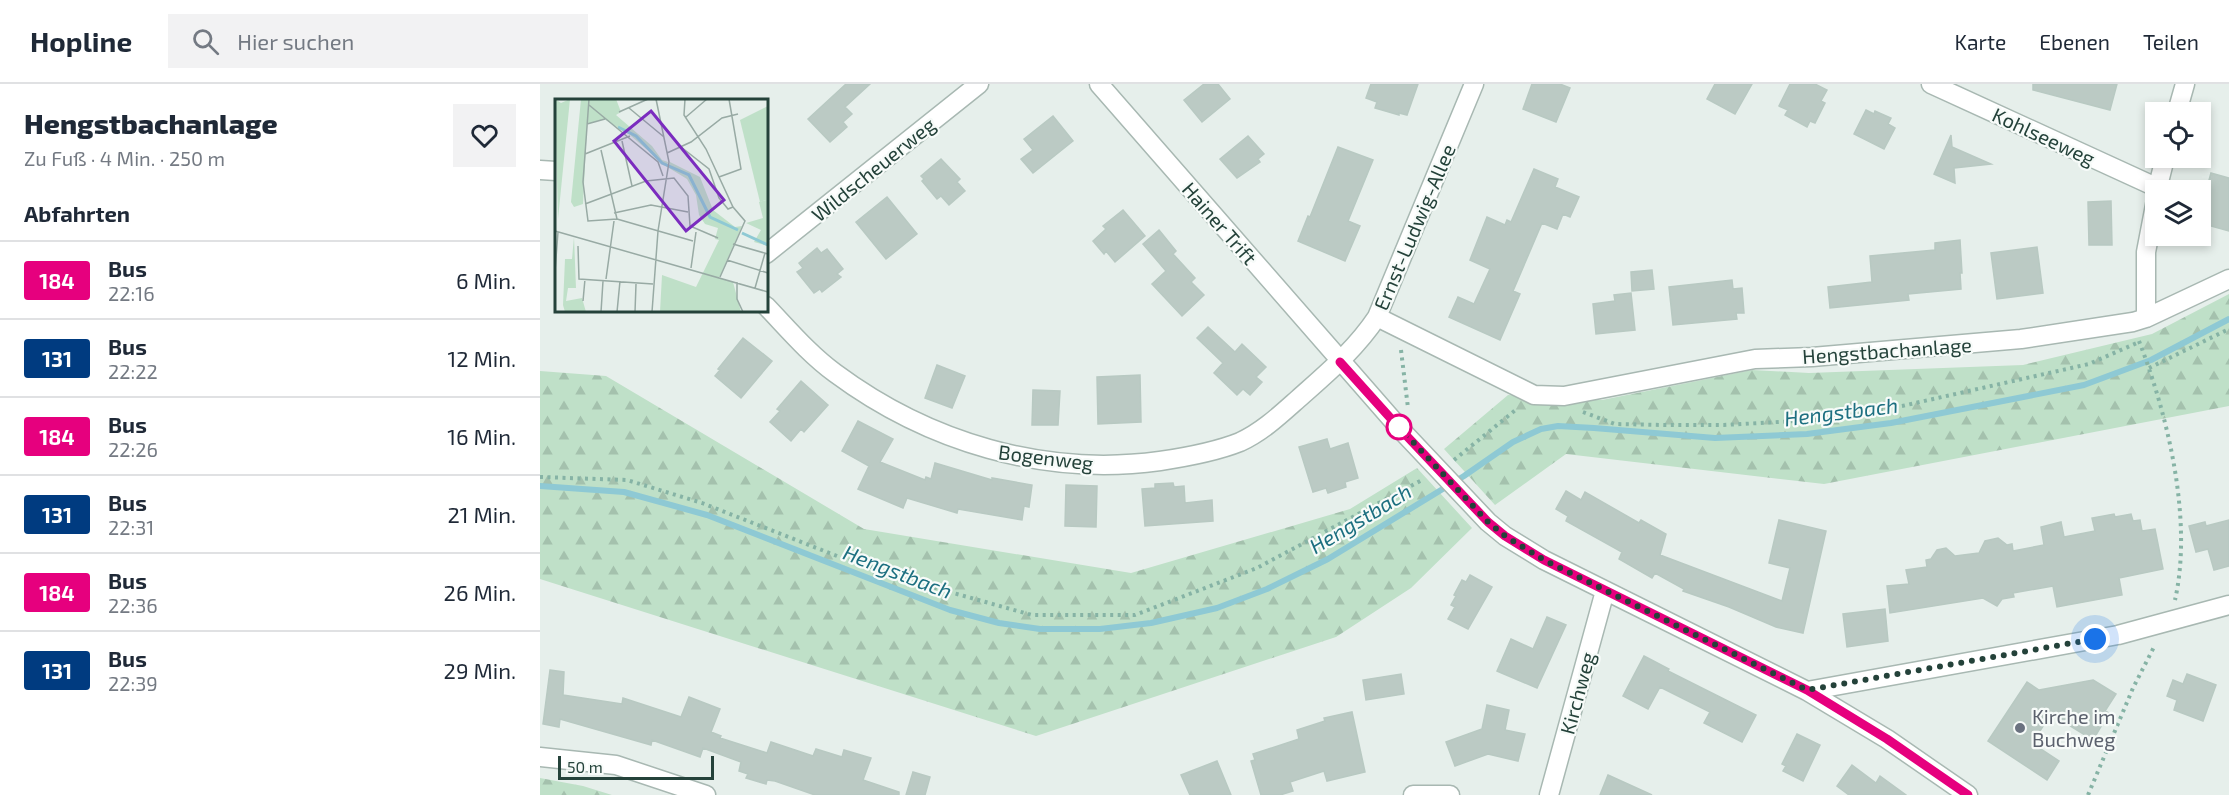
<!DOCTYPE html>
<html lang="de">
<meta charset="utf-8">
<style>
:root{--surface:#fff;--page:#f2f2f3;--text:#1f2937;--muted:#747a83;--line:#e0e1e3}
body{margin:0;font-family:"Exo 2",sans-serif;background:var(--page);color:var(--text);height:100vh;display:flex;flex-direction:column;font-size:22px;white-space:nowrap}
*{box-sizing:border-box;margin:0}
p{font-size:20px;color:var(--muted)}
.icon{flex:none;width:33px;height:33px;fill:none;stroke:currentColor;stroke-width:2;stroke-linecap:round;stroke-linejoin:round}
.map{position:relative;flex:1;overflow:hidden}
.drawer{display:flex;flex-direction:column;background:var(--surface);width:540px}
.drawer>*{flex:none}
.badge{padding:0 12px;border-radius:4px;font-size:21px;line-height:39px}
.controls{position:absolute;left:1605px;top:18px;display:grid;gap:12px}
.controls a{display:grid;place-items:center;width:66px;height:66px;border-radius:0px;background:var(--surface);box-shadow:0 3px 9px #0003;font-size:30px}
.scale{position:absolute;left:18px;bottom:15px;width:156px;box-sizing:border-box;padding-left:6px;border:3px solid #24423a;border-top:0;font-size:16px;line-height:21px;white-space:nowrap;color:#24423a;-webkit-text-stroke:4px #f7fbf9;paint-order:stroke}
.you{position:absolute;width:30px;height:30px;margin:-15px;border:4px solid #fff;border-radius:50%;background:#1a73e8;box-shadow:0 0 0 9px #1a73e833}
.map>.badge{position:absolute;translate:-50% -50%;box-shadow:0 0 0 3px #fff}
h2{padding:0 24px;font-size:22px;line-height:54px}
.round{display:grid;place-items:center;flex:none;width:63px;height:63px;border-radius:0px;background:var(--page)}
.head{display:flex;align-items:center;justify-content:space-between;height:102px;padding:0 24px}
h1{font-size:28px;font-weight:800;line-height:45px}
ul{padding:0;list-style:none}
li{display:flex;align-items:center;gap:18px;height:78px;padding:0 24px;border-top:2px solid var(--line)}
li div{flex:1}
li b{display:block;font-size:22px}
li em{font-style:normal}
li .badge{min-width:66px;font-weight:700;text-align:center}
header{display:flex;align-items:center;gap:36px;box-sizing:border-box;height:84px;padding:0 30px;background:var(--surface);border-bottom:2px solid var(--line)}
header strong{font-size:28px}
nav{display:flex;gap:33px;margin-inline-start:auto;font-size:21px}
.search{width:420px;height:54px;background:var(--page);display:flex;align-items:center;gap:15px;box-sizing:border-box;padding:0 21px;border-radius:0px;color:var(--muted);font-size:22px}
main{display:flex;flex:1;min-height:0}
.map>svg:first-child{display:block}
.forest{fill:url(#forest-firs)}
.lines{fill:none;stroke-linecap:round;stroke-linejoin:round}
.stream{stroke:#8ec9d4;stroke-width:6}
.building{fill:#bbcac4;stroke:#b8c9c2;stroke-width:1.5}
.minor-casing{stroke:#a8b8b2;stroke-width:21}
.path{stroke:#86b3a5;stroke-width:4;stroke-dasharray:3 4.5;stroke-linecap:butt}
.minor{stroke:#fff;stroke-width:18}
.line-casing{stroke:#fff;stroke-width:14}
.line{stroke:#e6007e;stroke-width:9}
.walk{stroke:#24423a;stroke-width:6;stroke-dasharray:0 10.8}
.stop-dot{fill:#fff;stroke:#e6007e;stroke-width:3}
.worship-dot{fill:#6b7280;stroke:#f7fbf9;stroke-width:2}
.labels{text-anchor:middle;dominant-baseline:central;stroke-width:4.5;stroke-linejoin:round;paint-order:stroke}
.street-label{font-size:20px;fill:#24423a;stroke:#f7fbf9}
.worship-label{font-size:20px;fill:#5b616d;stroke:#f7fbf9;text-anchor:start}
.water-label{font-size:21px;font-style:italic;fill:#1c6f80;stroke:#f7fbf9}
.inset-river{fill:none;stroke:#8ec9d4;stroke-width:3}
.inset-road{fill:none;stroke:#98aaa4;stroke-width:1.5}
.view{fill:#7b2cbf;fill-opacity:0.15;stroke:#7b2cbf;stroke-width:3}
.inset-edge{fill:none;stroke:#24423a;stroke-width:3}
</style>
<header>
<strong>Hopline</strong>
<div class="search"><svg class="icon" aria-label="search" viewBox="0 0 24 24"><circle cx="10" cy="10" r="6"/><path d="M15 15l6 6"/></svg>Hier suchen</div>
<nav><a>Karte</a><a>Ebenen</a><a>Teilen</a></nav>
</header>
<main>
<section class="drawer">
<div class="head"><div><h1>Hengstbachanlage</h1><p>Zu Fuß · 4 Min. · 250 m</p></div><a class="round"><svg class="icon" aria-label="heart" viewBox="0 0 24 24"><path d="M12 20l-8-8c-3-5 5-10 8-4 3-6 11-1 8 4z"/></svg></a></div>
<h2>Abfahrten</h2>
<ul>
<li><span class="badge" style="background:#e6007e;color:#fff">184</span><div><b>Bus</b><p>22:16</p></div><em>6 Min.</em></li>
<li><span class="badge" style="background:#003b80;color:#fff">131</span><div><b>Bus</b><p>22:22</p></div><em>12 Min.</em></li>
<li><span class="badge" style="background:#e6007e;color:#fff">184</span><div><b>Bus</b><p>22:26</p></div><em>16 Min.</em></li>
<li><span class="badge" style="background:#003b80;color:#fff">131</span><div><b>Bus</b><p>22:31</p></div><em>21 Min.</em></li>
<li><span class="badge" style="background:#e6007e;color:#fff">184</span><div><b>Bus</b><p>22:36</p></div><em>26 Min.</em></li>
<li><span class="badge" style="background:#003b80;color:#fff">131</span><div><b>Bus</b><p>22:39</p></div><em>29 Min.</em></li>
</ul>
</section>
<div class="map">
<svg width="1689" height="711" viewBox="0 0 1689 711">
<defs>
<pattern id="forest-firs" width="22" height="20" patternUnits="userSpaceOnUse" patternTransform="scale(1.5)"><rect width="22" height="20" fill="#bfe0c8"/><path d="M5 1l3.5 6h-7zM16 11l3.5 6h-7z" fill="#a4c1ad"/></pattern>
</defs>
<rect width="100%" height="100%" fill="#e6efeb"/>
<!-- forest -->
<path class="forest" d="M1689,210V322L1284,400L1026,370L955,421L904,365L968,311L1062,316L1212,286L1269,289L1483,281L1612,250Z
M0,287L66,292L324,445L591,489L810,425L877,384L932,444L871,504L796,553L496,652L0,495Z
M0,694L43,702L72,711H0Z"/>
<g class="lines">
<!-- stream -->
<path class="stream" d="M0,402L84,408L167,431L410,526L459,539L500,545H560L611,539L677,524L727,505L788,475L924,392L973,358L1001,345L1018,342L1054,344L1175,354L1267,350L1351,339L1544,301L1611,276L1689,235"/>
</g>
<!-- building -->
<path class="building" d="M306,0H330L305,23L312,30L303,38L307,43L290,58L268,35Z
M664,0H678L690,15L662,38L644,16Z
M831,0H878L867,31L859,29V31L835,24L837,18L826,14Z
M992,0H1020L1030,4L1016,38L983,25Z
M1175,0H1212L1195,30L1167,15Z
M1250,0H1275L1287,6L1281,17L1285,19L1275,39L1270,37L1267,43L1245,31L1248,26L1239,22Z
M1493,0H1577L1570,26L1493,6Z
M1326,26L1334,30L1335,27L1351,34L1348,40L1355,44L1344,65L1314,50Z
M513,32L533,57L493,89L481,75L493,66L484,55Z
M1411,51L1412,63L1451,80L1414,84L1415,99L1394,90Z
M708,52L724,70L718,75L720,78L697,94L680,75Z
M798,63L833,76L808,137L820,142L805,177L758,157L768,132L770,133Z
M401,75L420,95L417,98L425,107L409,121L401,112L397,115L382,97L384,95L381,92Z
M994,85L1018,95L1015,103L1039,113L1030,133L1023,130L1017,145L1002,139L973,207L980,210L960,256L909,233L918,213L934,220L950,185L930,176L947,133L965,141L967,136L971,138Z
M1671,89L1689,94V147L1660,139V128Z
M347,113L377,150L346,175L316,138Z
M1571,117L1572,161H1549L1548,118Z
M583,126L605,152L575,178L566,167L564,170L553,157L566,145L563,142Z
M619,146L636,167L633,170L655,194L651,198L664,211L642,232L612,200L626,187L603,160Z
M1420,156L1422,189H1420L1421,205L1368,210L1369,216L1290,224L1288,203L1332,198L1330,172L1395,166V159Z
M1497,163L1503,209L1457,215L1451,169Z
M277,164L281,169L287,165L303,185L297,190L301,193L282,208L280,205L274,209L257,188L263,184L259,179Z
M1112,186L1114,205L1092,207L1091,188Z
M1192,196L1193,205L1202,204L1204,229H1196L1197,235L1133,241L1129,203Z
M1091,209L1095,246L1056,250L1053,220L1075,217L1074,211Z
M668,243L695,268L702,260L726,283L716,293L722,298L710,311L703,305L697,311L674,289L683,279L657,254Z
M203,254L232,277L201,314L175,292L180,286L178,285Z
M397,281L425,292L412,324L385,314Z
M600,291L601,338L558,340L557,293Z
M261,297L288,321L264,348L261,345L251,357L230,338L240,327L237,325Z
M493,306L520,307L518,341H492Z
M318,337L353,355L340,378L385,396L386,393L391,395L395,379L452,396V394L492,401L489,423L484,422L482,436L418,425L417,429L367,414L363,424L318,405L329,382L302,367Z
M787,355L790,365L808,359L818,394L805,398L806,403L788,409L786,404L773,408L759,363Z
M633,399L634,403L644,402L645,419L672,416L673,437L605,442L602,405L615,404V400Z
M526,401L557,402L556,443L525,442Z
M1026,407L1041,416L1045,408L1099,439L1101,436L1126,450L1120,471L1242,517L1250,484L1229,479L1239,436L1286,447L1263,549L1236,543L1189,523L1143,507L1144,505L1115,489L1112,494L1079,475L1082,468L1026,437L1028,432L1016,425Z
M1574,430L1575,433L1591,430L1593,437L1600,436L1602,447L1615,445L1623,485L1579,494L1582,511L1517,523L1513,502L1473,509L1474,513L1462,515L1457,522L1443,514L1350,529L1347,502L1369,500L1366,486L1387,483L1386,476L1391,475L1397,466L1406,464L1415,472L1439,469L1445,457L1458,454L1467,461L1472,460L1473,467L1504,461L1501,443L1521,438L1524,453L1555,447L1552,434Z
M1689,436V482L1674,486L1668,465L1656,468L1649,442L1665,438L1666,442Z
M930,491L952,503L928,545L908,535L915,523L911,521L916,512L914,511L922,496L926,498Z
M1345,525L1348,557L1307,563L1303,530Z
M1007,533L1026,541L997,604L957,587L971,555L993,565Z
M1104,572L1129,585L1128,587L1216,631L1202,658L1164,639L1170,628L1120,603L1108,625L1083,612Z
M10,586L24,588L23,611L82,620L83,614L141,633L149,613L180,625L171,648L181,652L180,654L227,669L231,658L273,672L276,665L302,673L304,666L331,674L323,696L359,708V711H275L235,697L227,696L226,700L206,694L208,690L199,687L201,678L163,664L160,673L112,656L111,661L20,635L19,643L3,640Z
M861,590L864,610L826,616L823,596Z
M1647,590L1676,601L1663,637L1634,626L1637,616L1627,612L1633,596L1643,600Z
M1553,596L1576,610L1565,627L1569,629L1553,656L1511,630L1492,659L1519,677L1507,696L1448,657L1487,598L1499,606Z
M947,621L969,626L965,646L985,650L978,677L948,670L915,682L906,658L942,645Z
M812,628L825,688L787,697L784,687L750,698L753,707L740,711H721L711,677L715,676L713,670L759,655L757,646L785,637L784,634Z
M1257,650L1280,661L1263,697L1243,687L1246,682L1242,680Z
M677,677L691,711H650L641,691Z
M1312,681L1336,699L1340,692L1366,711H1309L1297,702Z
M373,688L390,693L385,711H366Z
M1068,691L1112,711H1060Z"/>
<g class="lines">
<!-- minor casing -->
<g class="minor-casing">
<path id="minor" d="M559,0L863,348L948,438L965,452L1004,476L1267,607L1347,655L1428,711
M1391,0L1618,104
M1637,28L1645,0
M0,86L16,87
M1617,106L1625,74
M226,170L439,0
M226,222C248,245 269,270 295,289C388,358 504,393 620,377C647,373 675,368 700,358C722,348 740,331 758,315C787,289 815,266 837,233L934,0
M837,233L994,311L1024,312L1215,275L1272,273L1481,255L1593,238L1606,234L1689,195
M1606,234V168L1616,116
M1267,607L1578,551L1689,521
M0,673L76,681L166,711
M873,711H910
M1009,711L1065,507"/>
</g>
<!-- path -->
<path class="path" d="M1599,257C1628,332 1653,436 1635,516
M861,266L868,324
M1609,284L1689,245
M1043,328L1075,340L1125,341H1184L1292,335L1362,322L1549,280L1599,258
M914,376L978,324
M0,393L87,396L162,419L297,472L399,505L492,531H595L717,484L882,396
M1548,711L1593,604L1615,561"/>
<!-- minor -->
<use href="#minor" class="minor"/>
</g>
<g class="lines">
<!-- line casing -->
<g class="line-casing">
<path id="line" d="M800,278L863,348L948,438L965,452L1004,476L1267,606L1347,655L1428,711"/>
</g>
<!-- line -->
<use href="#line" class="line"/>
<!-- walk -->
<path class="walk" d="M859,343L948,438L965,452L1004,476L1267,606L1555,555"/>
</g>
<!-- markers -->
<circle class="stop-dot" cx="859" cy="343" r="12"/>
<circle class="worship-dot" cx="1480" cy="644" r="6"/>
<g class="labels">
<!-- street labels -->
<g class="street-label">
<text transform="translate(1504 52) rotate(25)">Kohlseeweg</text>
<text transform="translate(333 85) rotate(-39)">Wildscheuerweg</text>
<text transform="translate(680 139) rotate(49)">Hainer Trift</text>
<text transform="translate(874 143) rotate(-67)">Ernst-Ludwig-Allee</text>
<text transform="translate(1347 266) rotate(-4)">Hengstbachanlage</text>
<text transform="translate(506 373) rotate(7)">Bogenweg</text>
<text transform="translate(1037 609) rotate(-75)">Kirchweg</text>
</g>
<!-- worship labels -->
<g class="worship-label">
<text x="1492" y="632">Kirche im<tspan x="1492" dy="23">Buchweg</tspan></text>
</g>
<!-- water labels -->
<g class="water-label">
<text transform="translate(1301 327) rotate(-7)">Hengstbach</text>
<text transform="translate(820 434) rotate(-31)">Hengstbach</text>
<text transform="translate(358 487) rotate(21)">Hengstbach</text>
</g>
</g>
<!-- overview -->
<g transform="translate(15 15)">
<rect width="213" height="213" fill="#e6efeb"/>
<path d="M213,7V94L211,101L205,103L185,21Z" fill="#bfe0c8"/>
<path d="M0,0L6,4L15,0L3,120ZM26,0H61L66,13L61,16L97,47L107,61L113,63L112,68L75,36L49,20L32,25L28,105L19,108L16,103ZM115,63L145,78L158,111L180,128L187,127L164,179L178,183L186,213H105L107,176L141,188L164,141L160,140L163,129L150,125L144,116L141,96L132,80L114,69ZM210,93L213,94V147L199,143L206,131L191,124L208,119L204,103L211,101ZM19,138L21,189H13L11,202L27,199L31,213H10L8,206L10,160H17Z" fill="#bfe0c8"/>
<path class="inset-river" d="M63,28L81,37L107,64L134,76L155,118L183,131M187,134L213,146"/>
<path class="inset-road" d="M34,0L28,83L33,122L62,120M130,0L129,16L151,50L178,108L190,122L165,178M34,6L103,63L108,77M74,9L109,38M64,13L93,0M131,18L152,0M32,25L50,20M67,42L77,87M126,48L154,70L164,99L173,110L178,108M46,51L62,120M112,54L136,43L167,19L183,15M30,55L75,37M164,78L186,70L174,0M30,105L91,82L119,79L133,97L135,127L163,139M59,114L96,106L133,113M62,120L138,142M0,132L213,193M178,145L213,155M23,147L24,180L98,185M172,161L213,174M136,169L141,133M0,172L3,133M51,180L59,122M182,183V200L188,213M200,189L210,154M28,202L30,180M46,213L48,182M62,213L65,182M80,213L81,185M97,213L103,132L114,63L101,0"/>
<path class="view" d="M96,12L169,101L131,132L59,42Z"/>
<rect width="213" height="213" class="inset-edge"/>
</g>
</svg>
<div class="controls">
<a><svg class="icon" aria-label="locate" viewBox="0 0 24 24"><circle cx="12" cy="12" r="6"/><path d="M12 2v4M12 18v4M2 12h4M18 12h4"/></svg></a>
<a><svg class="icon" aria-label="layers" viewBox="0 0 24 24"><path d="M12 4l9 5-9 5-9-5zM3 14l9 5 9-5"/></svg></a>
</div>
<div class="scale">50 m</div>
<div class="you" style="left:1555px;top:555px"></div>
</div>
</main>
